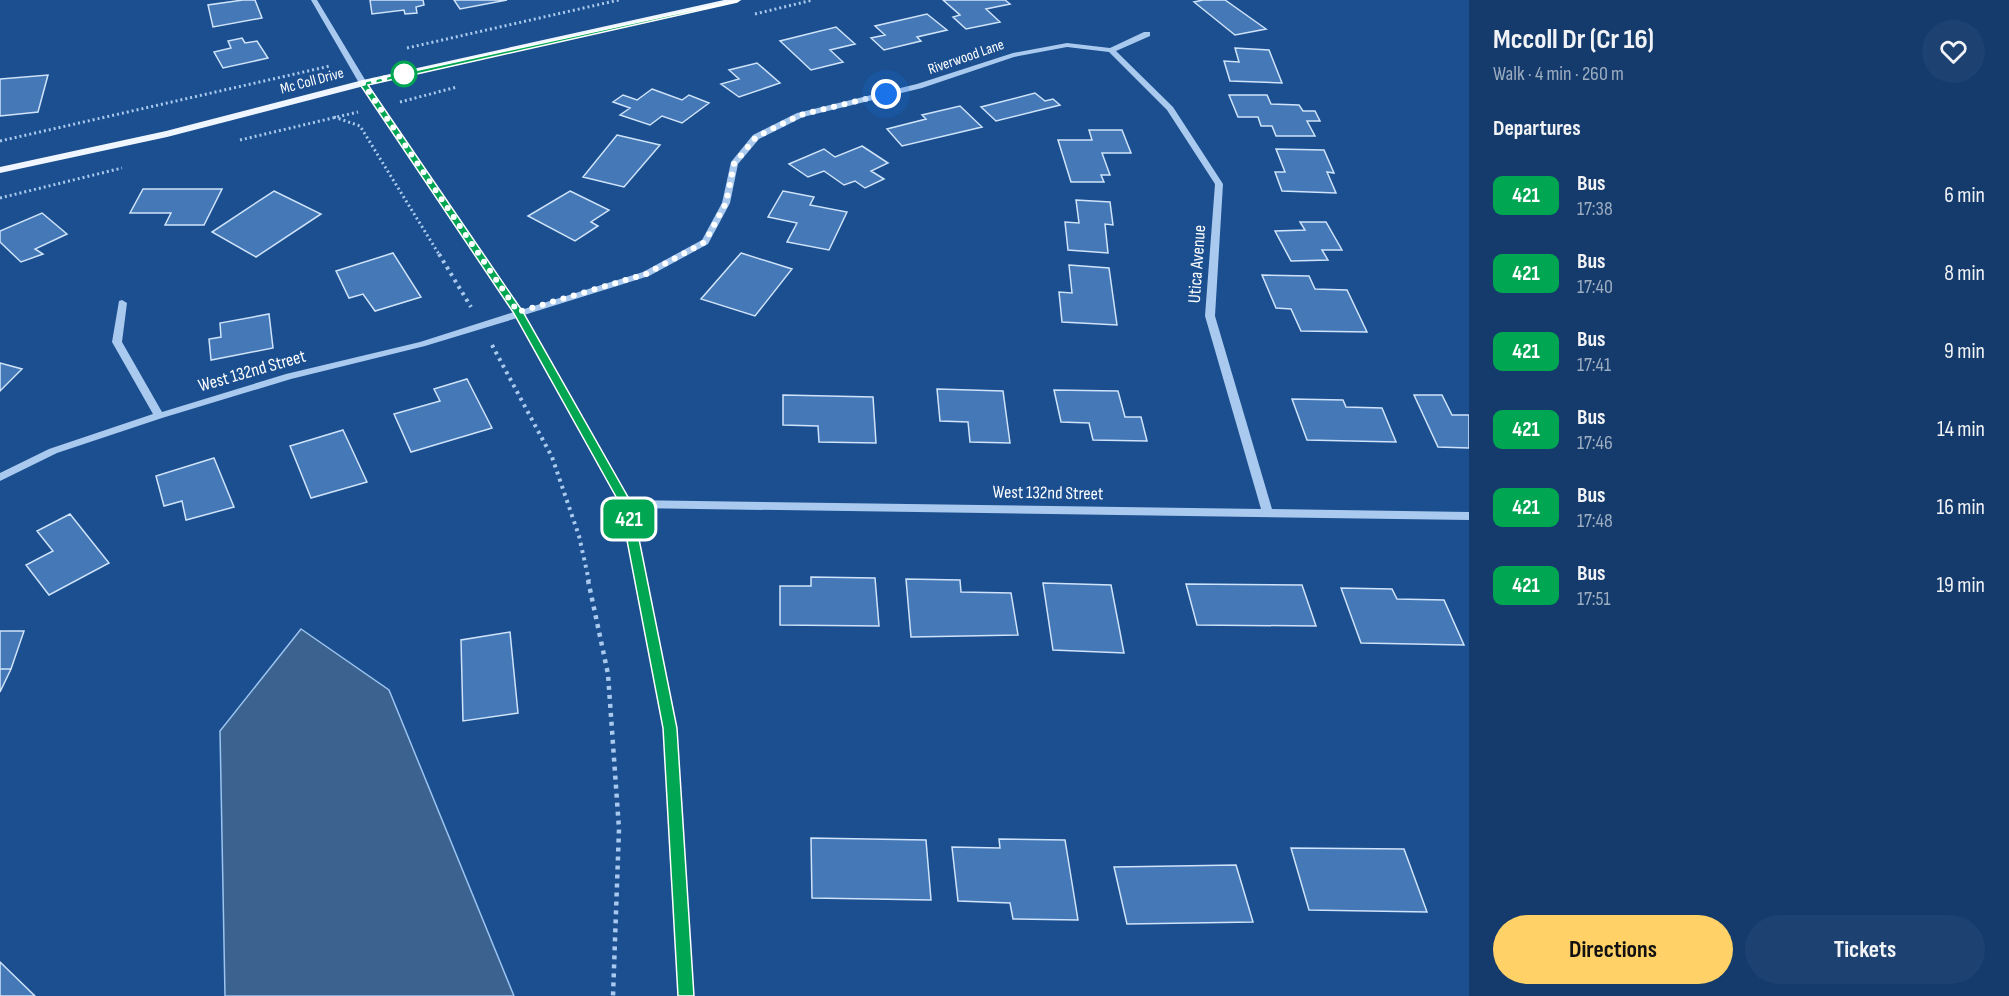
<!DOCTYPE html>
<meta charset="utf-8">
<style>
:root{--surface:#143b6b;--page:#1d4271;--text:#f1f3f6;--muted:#9dadc1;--accent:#ffd166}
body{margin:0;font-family:"Sofia Sans Condensed",sans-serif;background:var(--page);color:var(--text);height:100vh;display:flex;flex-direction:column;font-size:22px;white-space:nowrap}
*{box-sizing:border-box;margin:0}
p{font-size:20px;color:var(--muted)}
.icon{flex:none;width:33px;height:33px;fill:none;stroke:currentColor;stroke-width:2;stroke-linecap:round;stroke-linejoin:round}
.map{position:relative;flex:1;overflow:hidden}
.details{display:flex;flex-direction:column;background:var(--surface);width:540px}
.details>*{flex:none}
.badge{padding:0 12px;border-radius:9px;font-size:21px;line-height:39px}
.you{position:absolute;width:30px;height:30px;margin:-15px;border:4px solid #fff;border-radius:50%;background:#1a73e8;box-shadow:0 0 0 9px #1a73e833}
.map>.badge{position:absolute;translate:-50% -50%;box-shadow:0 0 0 3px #fff}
h2{padding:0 24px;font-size:22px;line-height:54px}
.round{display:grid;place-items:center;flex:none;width:63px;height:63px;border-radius:32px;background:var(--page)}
.summary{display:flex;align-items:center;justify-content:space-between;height:102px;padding:0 24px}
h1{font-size:28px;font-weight:700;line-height:45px}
.primary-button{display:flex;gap:12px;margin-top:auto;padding:12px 24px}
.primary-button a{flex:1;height:69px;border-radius:36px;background:var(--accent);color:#111;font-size:24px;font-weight:700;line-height:69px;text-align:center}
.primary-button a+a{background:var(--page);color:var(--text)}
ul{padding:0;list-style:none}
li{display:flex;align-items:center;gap:18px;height:78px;padding:0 24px}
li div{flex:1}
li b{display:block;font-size:22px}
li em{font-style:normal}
li .badge{min-width:66px;font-weight:700;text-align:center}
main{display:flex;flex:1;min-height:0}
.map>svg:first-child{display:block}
.water{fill:#3c6290;stroke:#9cc4f0;stroke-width:1.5}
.building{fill:#4478b7;stroke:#cfe3fa;stroke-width:1.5}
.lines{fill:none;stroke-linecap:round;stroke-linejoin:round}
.path-far2{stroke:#a9c9ee;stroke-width:3;stroke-dasharray:2 3;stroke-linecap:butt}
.path-far1{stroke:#a9c9ee;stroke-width:4;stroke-dasharray:3 4.5;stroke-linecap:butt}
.path{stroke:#a9c9ee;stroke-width:4.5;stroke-dasharray:4 5;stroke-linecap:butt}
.minor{fill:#a9c9ee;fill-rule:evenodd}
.major{fill:#f0f6ff;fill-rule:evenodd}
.line{fill:#00a651;stroke:#fff;stroke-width:1.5}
.walk{stroke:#fff;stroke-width:6;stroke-dasharray:0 10.8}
.stop-dot{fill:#fff;stroke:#00a651;stroke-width:3}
.labels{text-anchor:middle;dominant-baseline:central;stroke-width:5;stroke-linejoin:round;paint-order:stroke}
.far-street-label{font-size:15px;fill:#fff;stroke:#1b4f8f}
.street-label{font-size:18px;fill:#fff;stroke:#1b4f8f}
</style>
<main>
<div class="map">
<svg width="1469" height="996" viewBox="0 0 1469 996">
<rect width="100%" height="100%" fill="#1b4f8f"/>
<!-- water -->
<path class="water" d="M301,629L389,690L514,996H225L220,731Z"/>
<!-- building -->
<path class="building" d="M243,0H255L262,18L213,27L208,5Z
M370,0H423L424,5L416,7L417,13L405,14L404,10L372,14Z
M454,0H507L460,9Z
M943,0H1005L1010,4L986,9L1000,22L966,29L953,17L960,15Z
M1203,0H1225L1266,29L1235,35L1194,2Z
M927,14L947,30L917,37L921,41L884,50L871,38L885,35L875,26Z
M836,27L855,44L830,50L843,62L811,70L780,41Z
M242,38L245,43L257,41L268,58L223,68L214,52L231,48L228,41Z
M1235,48L1269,50L1282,83L1230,81L1224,61L1239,62Z
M757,63L780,83L739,97L721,84L739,79L729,70Z
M48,75L38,112L0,116V79Z
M652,89L682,100L689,95L709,103L682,123L662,116L650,125L620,115L630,108L613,102L623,95L637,100Z
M1035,93L1045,101L1053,99L1060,105L996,121L981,107Z
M1229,95H1267L1271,104L1299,105L1303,111H1315L1320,121H1307L1315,136H1276L1272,126H1261L1258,117H1238Z
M960,106L982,127L902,146L887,129L926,119L922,115Z
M1089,130H1122L1131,153H1102L1110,175H1101L1104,182H1071L1058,140H1092Z
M617,135L660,145L624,187L583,177Z
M862,146L888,163L871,171L884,179L865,188L855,181L844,185L824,171L808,177L789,164L824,149L835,157Z
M1276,149L1324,150L1334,173L1327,172L1336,193L1282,191L1275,172H1285Z
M143,189H222L204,225H165L171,213H130Z
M274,191L321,214L256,257L212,232Z
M570,191L609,210L591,222L598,226L575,241L528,216Z
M783,191L814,197L810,205L847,212L829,250L787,242L797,223L768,217Z
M1076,200L1110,202L1113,225L1105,224L1108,253L1068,250L1065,222L1079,223Z
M42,213L67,234L35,249L43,254L21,262L0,242V231Z
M1300,222H1326L1342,250H1322L1328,260L1291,261L1275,231L1305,230Z
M393,253L421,297L375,311L363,294L349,298L336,271Z
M741,253L792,269L755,316L701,299Z
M1069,265L1109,268L1117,325L1062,322L1059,292L1072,293Z
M1262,275L1309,276L1315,289L1347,290L1367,332L1301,331L1291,309L1276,308Z
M269,314L273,348L211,360L209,339L221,337L220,323Z
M0,363L22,369L0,391Z
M467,379L492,428L411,452L394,414L440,401L434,389Z
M937,389L1003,391L1010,443L970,442L968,422L940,421Z
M1054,390L1118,391L1125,417H1141L1147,441L1093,440L1089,423L1061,422Z
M783,395L873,397L876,443L819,442L818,426L783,425Z
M1414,395H1442L1452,415H1469V448L1438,447Z
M1292,399L1343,400L1346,407L1382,408L1396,442L1307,440Z
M343,430L367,482L311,498L290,446Z
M214,458L234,507L186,520L182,501L164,506L156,476Z
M70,514L109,563L49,595L26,565L53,551L37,531Z
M811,577L875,578L879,626L780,625V586H811Z
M906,579L960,580L961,592L1011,593L1018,635L911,637Z
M1043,583L1111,585L1124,653L1053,650Z
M1186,584L1302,585L1316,626L1197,625Z
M1341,588L1392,589L1397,599L1444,600L1464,645L1361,643Z
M0,631H24L11,669H0Z
M510,632L518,713L463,721L461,640Z
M0,669H11L0,692Z
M811,838L926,840L931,900L812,898Z
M999,839L1065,840L1078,920L1013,919L1010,903L958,901L952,847L1000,848Z
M1291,848L1404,849L1427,912L1309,910Z
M1236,865L1253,922L1127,924L1114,867Z
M0,962L35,996H0Z"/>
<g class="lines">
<!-- path-far2 -->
<path class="path-far2" d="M755,14L813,0
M407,48L619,0
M400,102L457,87
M334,117L360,126L440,256
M240,140L358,112
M0,141L330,66
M0,198L122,168"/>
<!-- path-far1 -->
<path class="path-far1" d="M439,254L471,307
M492,345L552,457L579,536L589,581"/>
<!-- path -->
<path class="path" d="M588,580L608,674L619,829L613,996"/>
<!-- minor -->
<path class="minor" d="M311,0H317L367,83L521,310L643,272L702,240L722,203L731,162L753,135L797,113L917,84L1013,53L1067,43L1110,48L1144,32H1150V36L1116,51L1173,107L1223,184L1215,316L1272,509L1469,512V520L632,508L676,727L693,996H679L664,727L621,504L517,318L425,346L291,379L162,418L57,453L0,481V473L49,449L153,414L112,342L119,301L122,300L127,303L122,342L162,412L286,374L420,342L514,312L359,83ZM1067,47L1109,52L1167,110L1215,184L1205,316L1261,509L629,500L524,315L649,276L708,244L730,203L738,164L759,139L803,117L922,88L1014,57Z"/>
<!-- major -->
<path class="major" d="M724,0H742L364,86L167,137L0,173V167L166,131L363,80Z"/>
</g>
<!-- line -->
<path class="line" d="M737,2L368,85L523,312L632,504L677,728L694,996H678L663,728L620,504L513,312L359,83L740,0Z"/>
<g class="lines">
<!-- walk -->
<path class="walk" d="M404,74L410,73L363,83L518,312L646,274L705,242L726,203L734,164L756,137L800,115L886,94"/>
</g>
<!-- markers -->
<circle class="stop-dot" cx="404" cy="74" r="12"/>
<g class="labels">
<!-- far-street labels -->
<g class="far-street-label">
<text transform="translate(966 57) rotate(-19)">Riverwood Lane</text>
<text transform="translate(312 81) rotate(-15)">Mc Coll Drive</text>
</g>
<!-- street labels -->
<g class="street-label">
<text transform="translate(1197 264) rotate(-86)">Utica Avenue</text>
<text transform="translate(252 371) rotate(-16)">West 132nd Street</text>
<text transform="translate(1048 493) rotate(1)">West 132nd Street</text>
</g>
</g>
</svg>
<div class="you" style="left:886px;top:94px"></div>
<b class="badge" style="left:629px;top:519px;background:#00a651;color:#fff">421</b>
</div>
<section class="details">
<div class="summary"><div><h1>Mccoll Dr (Cr 16)</h1><p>Walk · 4 min · 260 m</p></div><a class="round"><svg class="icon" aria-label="heart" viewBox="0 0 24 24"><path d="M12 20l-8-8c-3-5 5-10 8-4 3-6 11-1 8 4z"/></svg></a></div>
<h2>Departures</h2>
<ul>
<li><span class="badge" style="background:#00a651;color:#fff">421</span><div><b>Bus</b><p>17:38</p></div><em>6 min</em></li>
<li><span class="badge" style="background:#00a651;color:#fff">421</span><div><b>Bus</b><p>17:40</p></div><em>8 min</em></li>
<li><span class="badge" style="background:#00a651;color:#fff">421</span><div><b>Bus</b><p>17:41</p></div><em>9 min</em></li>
<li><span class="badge" style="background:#00a651;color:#fff">421</span><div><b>Bus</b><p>17:46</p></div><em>14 min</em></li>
<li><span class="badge" style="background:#00a651;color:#fff">421</span><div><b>Bus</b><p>17:48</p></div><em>16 min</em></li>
<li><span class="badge" style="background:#00a651;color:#fff">421</span><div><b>Bus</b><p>17:51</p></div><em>19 min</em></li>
</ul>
<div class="primary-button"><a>Directions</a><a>Tickets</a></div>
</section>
</main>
